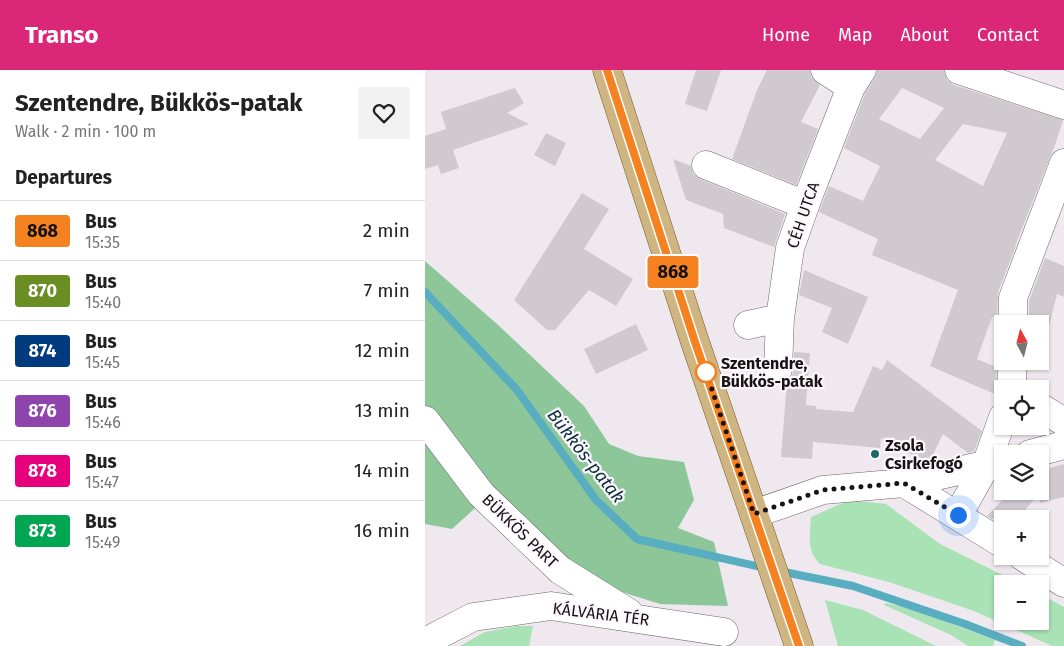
<!DOCTYPE html>
<meta charset="utf-8">
<style>
:root{--surface:#fff;--page:#f2f2f2;--text:#222;--muted:#767676;--line:#e0e0e0;--accent:#db2777}
body{margin:0;font-family:"Fira Sans",sans-serif;background:var(--page);color:var(--text);height:100vh;display:flex;flex-direction:column;font-size:19px;white-space:nowrap}
*{box-sizing:border-box;margin:0}
p{font-size:16px;color:var(--muted)}
.icon{flex:none;width:28px;height:28px;fill:none;stroke:currentColor;stroke-width:2;stroke-linecap:round;stroke-linejoin:round}
.map{position:relative;flex:1;overflow:hidden}
.drawer{display:flex;flex-direction:column;background:var(--surface);width:425px}
.drawer>*{flex:none}
.badge{padding:0 10px;border-radius:4px;font-size:18px;line-height:32px}
.needle{width:32px;rotate:353deg}
.buttons{position:absolute;left:569px;top:245px;display:grid;gap:10px}
.buttons a{display:grid;place-items:center;width:55px;height:55px;border-radius:0px;background:var(--surface);box-shadow:0 1px 4px #0004;font-size:25px}
.you{position:absolute;width:25px;height:25px;margin:-12px;border:4px solid #fff;border-radius:50%;background:#1a73e8;box-shadow:0 0 0 8px #1a73e833}
.map>.badge{position:absolute;translate:-50% -50%;box-shadow:0 0 0 2px #fff}
h2{padding:0 15px;font-size:19px;line-height:45px}
.round{display:grid;place-items:center;flex:none;width:52px;height:52px;border-radius:0px;background:var(--page)}
.overview{display:flex;align-items:center;justify-content:space-between;height:85px;padding:0 15px}
h1{font-size:24px;font-weight:700;line-height:38px}
ul{padding:0;list-style:none}
li{display:flex;align-items:center;gap:15px;height:60px;padding:0 15px;border-top:1px solid var(--line)}
li div{flex:1}
li b{display:block;font-size:19px}
li em{font-style:normal}
li .badge{min-width:55px;font-weight:700;text-align:center}
header{display:flex;align-items:center;gap:30px;box-sizing:border-box;height:70px;padding:0 25px;background:var(--accent);color:#fff}
header strong{font-size:24px}
nav{display:flex;gap:28px;margin-inline-start:auto;font-size:18px}
main{display:flex;flex:1;min-height:0}
.map>svg:first-child{display:block}
.green{fill:#a8e2b5}
.forest{fill:#8cc699}
.lines{fill:none;stroke-linecap:round;stroke-linejoin:round}
.stream{stroke:#58adc1;stroke-width:8}
.building{fill:#d0cad0;fill-rule:evenodd}
.minor-casing{stroke:#6c666c;stroke-width:29}
.major-casing{stroke:#785c25;stroke-width:29}
.minor{stroke:#fff;stroke-width:28}
.major{stroke:#ceb581;stroke-width:28}
.line-casing{stroke:#fff;stroke-width:11}
.line{stroke:#f58220;stroke-width:8}
.walk{stroke:#171416;stroke-width:5;stroke-dasharray:0 9}
.stop-dot{fill:#fff;stroke:#f58220;stroke-width:2.5}
.poi-dot{fill:#1b6868;stroke:#fdf6fc;stroke-width:2}
.labels{text-anchor:middle;dominant-baseline:central;stroke-width:4.5;stroke-linejoin:round;paint-order:stroke}
.street-label{font-size:16px;fill:#171416;stroke:#fdf6fc}
.stop-label{font-size:16px;font-weight:bold;fill:#171416;stroke:#fdf6fc;text-anchor:start}
.poi-label{font-size:16px;font-weight:bold;fill:#171416;stroke:#fdf6fc;text-anchor:start}
.water-label{font-size:18px;font-style:italic;fill:#07323b;stroke:#fdf6fc}
</style>
<header>
<strong>Transo</strong>
<nav><a>Home</a><a>Map</a><a>About</a><a>Contact</a></nav>
</header>
<main>
<section class="drawer">
<div class="overview"><div><h1>Szentendre, Bükkös-patak</h1><p>Walk · 2 min · 100 m</p></div><a class="round"><svg class="icon" aria-label="heart" viewBox="0 0 24 24"><path d="M12 20l-8-8c-3-5 5-10 8-4 3-6 11-1 8 4z"/></svg></a></div>
<h2>Departures</h2>
<ul>
<li><span class="badge" style="background:#f58220;color:#111">868</span><div><b>Bus</b><p>15:35</p></div><em>2 min</em></li>
<li><span class="badge" style="background:#6b8e23;color:#fff">870</span><div><b>Bus</b><p>15:40</p></div><em>7 min</em></li>
<li><span class="badge" style="background:#003b80;color:#fff">874</span><div><b>Bus</b><p>15:45</p></div><em>12 min</em></li>
<li><span class="badge" style="background:#8e44ad;color:#fff">876</span><div><b>Bus</b><p>15:46</p></div><em>13 min</em></li>
<li><span class="badge" style="background:#e6007e;color:#fff">878</span><div><b>Bus</b><p>15:47</p></div><em>14 min</em></li>
<li><span class="badge" style="background:#00a651;color:#fff">873</span><div><b>Bus</b><p>15:49</p></div><em>16 min</em></li>
</ul>
</section>
<div class="map">
<svg width="639" height="576" viewBox="0 0 639 576">
<rect width="100%" height="100%" fill="#efe9ef"/>
<!-- green -->
<path class="green" d="M424,430L461,434L515,474L596,514H578V551H615V524L639,537V576H627L549,541L464,512L395,494C381,481 385,464 386,447Z
M400,530L438,540L511,576H413Z
M461,533L490,540L570,570L568,576H543L526,565L459,535Z
M92,556H108L104,576H35L60,562Z"/>
<!-- forest -->
<path class="forest" d="M0,191L72,254L159,336L184,374L213,386L259,392L269,430L253,458L289,472L303,536L235,534L178,516L133,484L68,422L27,459L0,454Z"/>
<g class="lines">
<!-- stream -->
<path class="stream" d="M0,222L92,320L171,430L212,469L340,498
M354,501L428,516L540,554L597,576"/>
</g>
<!-- building -->
<path class="building" d="M271,0H296L282,41L260,34Z
M342,0H385L386,7L395,15L376,52L393,59L371,115L307,89L332,20Z
M452,0H519L522,10L529,15L638,50L630,75L590,176H591L573,222L572,248L567,247L552,289L571,297L572,325L505,296L533,220L447,185L453,169L394,142L404,116L438,131L455,96L419,78L440,24L450,8ZM477,18L519,38L495,69L454,49ZM538,54L582,63L558,116L510,90Z
M90,18L99,33L82,43L104,54L28,80L34,98L16,104L13,95L0,99V66L21,59L16,42Z
M121,63L141,73L130,96L109,85Z
M248,89L266,96L268,104L275,109L360,144L349,177L299,158L298,144L261,130Z
M157,123L184,139L159,179L208,209L191,236L164,220L130,260H122L89,230Z
M620,188L639,196V227L632,224L624,256L604,253V231Z
M379,200L443,227L423,274L397,262L407,238L374,225Z
M211,254L223,280L171,304L159,279Z
M369,282L385,283L381,335L391,336V339L428,342L448,296L457,300L462,290L557,361L549,381L543,383L518,364L505,391L500,392L456,368L455,378L388,372L387,389L356,387L362,311L366,307L369,300Z
M639,394V427L615,433V423L592,449H567L562,446L586,421H615V401Z"/>
<g class="lines">
<!-- minor casing -->
<g class="minor-casing">
<path id="minor" d="M400,0L426,17
M534,0L639,35
M281,95L380,135
M588,254V228L639,93
M323,255L355,248
M353,299L355,248L365,178L383,127L426,17L437,0
M587,319V291
M615,337L639,352
M0,350L56,424L135,500L204,543
M605,384L639,375
M479,413L578,474
M329,444L398,420L479,413L578,391
M533,445L561,395L578,347
M597,486L639,513
M0,572L48,547L126,536L299,562"/>
</g>
<!-- major casing -->
<g class="major-casing">
<path id="major" d="M182,0L270,272L374,576"/>
</g>
<!-- minor -->
<use href="#minor" class="minor"/>
<!-- major -->
<use href="#major" class="major"/>
</g>
<g class="lines">
<!-- line casing -->
<g class="line-casing">
<path id="line" d="M182,0L270,272L374,576"/>
</g>
<!-- line -->
<use href="#line" class="line"/>
<!-- walk -->
<path class="walk" d="M281,302L329,444L398,420L479,413L533,445"/>
</g>
<!-- markers -->
<circle class="stop-dot" cx="281" cy="302" r="10"/>
<circle class="poi-dot" cx="450" cy="384" r="5"/>
<g class="labels">
<!-- street labels -->
<g class="street-label">
<text transform="translate(378 145) rotate(-71)">CÉH UTCA</text>
<text transform="translate(95 461) rotate(44)">BÜKKÖS PART</text>
<text transform="translate(176 544) rotate(7)">KÁLVÁRIA TÉR</text>
</g>
<!-- stop labels -->
<g class="stop-label">
<text x="296" y="293">Szentendre,<tspan x="296" dy="18">Bükkös-patak</tspan></text>
</g>
<!-- poi labels -->
<g class="poi-label">
<text x="460" y="375">Zsola<tspan x="460" dy="18">Csirkefogó</tspan></text>
</g>
<!-- water labels -->
<g class="water-label">
<text transform="translate(161 386) rotate(52)">Bükkös-patak</text>
</g>
</g>
</svg>
<div class="buttons">
<a><svg class="needle" viewBox="-14 -14 28 28"><path d="M0-13l5 13h-10z" fill="#e53935"/><path d="M0 13l5-13h-10z" fill="#767676"/></svg></a>
<a><svg class="icon" aria-label="locate" viewBox="0 0 24 24"><circle cx="12" cy="12" r="6"/><path d="M12 2v4M12 18v4M2 12h4M18 12h4"/></svg></a>
<a><svg class="icon" aria-label="layers" viewBox="0 0 24 24"><path d="M12 4l9 5-9 5-9-5zM3 14l9 5 9-5"/></svg></a>
<a>+</a>
<a>−</a>
</div>
<div class="you" style="left:533px;top:445px"></div>
<b class="badge" style="left:248px;top:202px;background:#f58220;color:#111">868</b>
</div>
</main>
